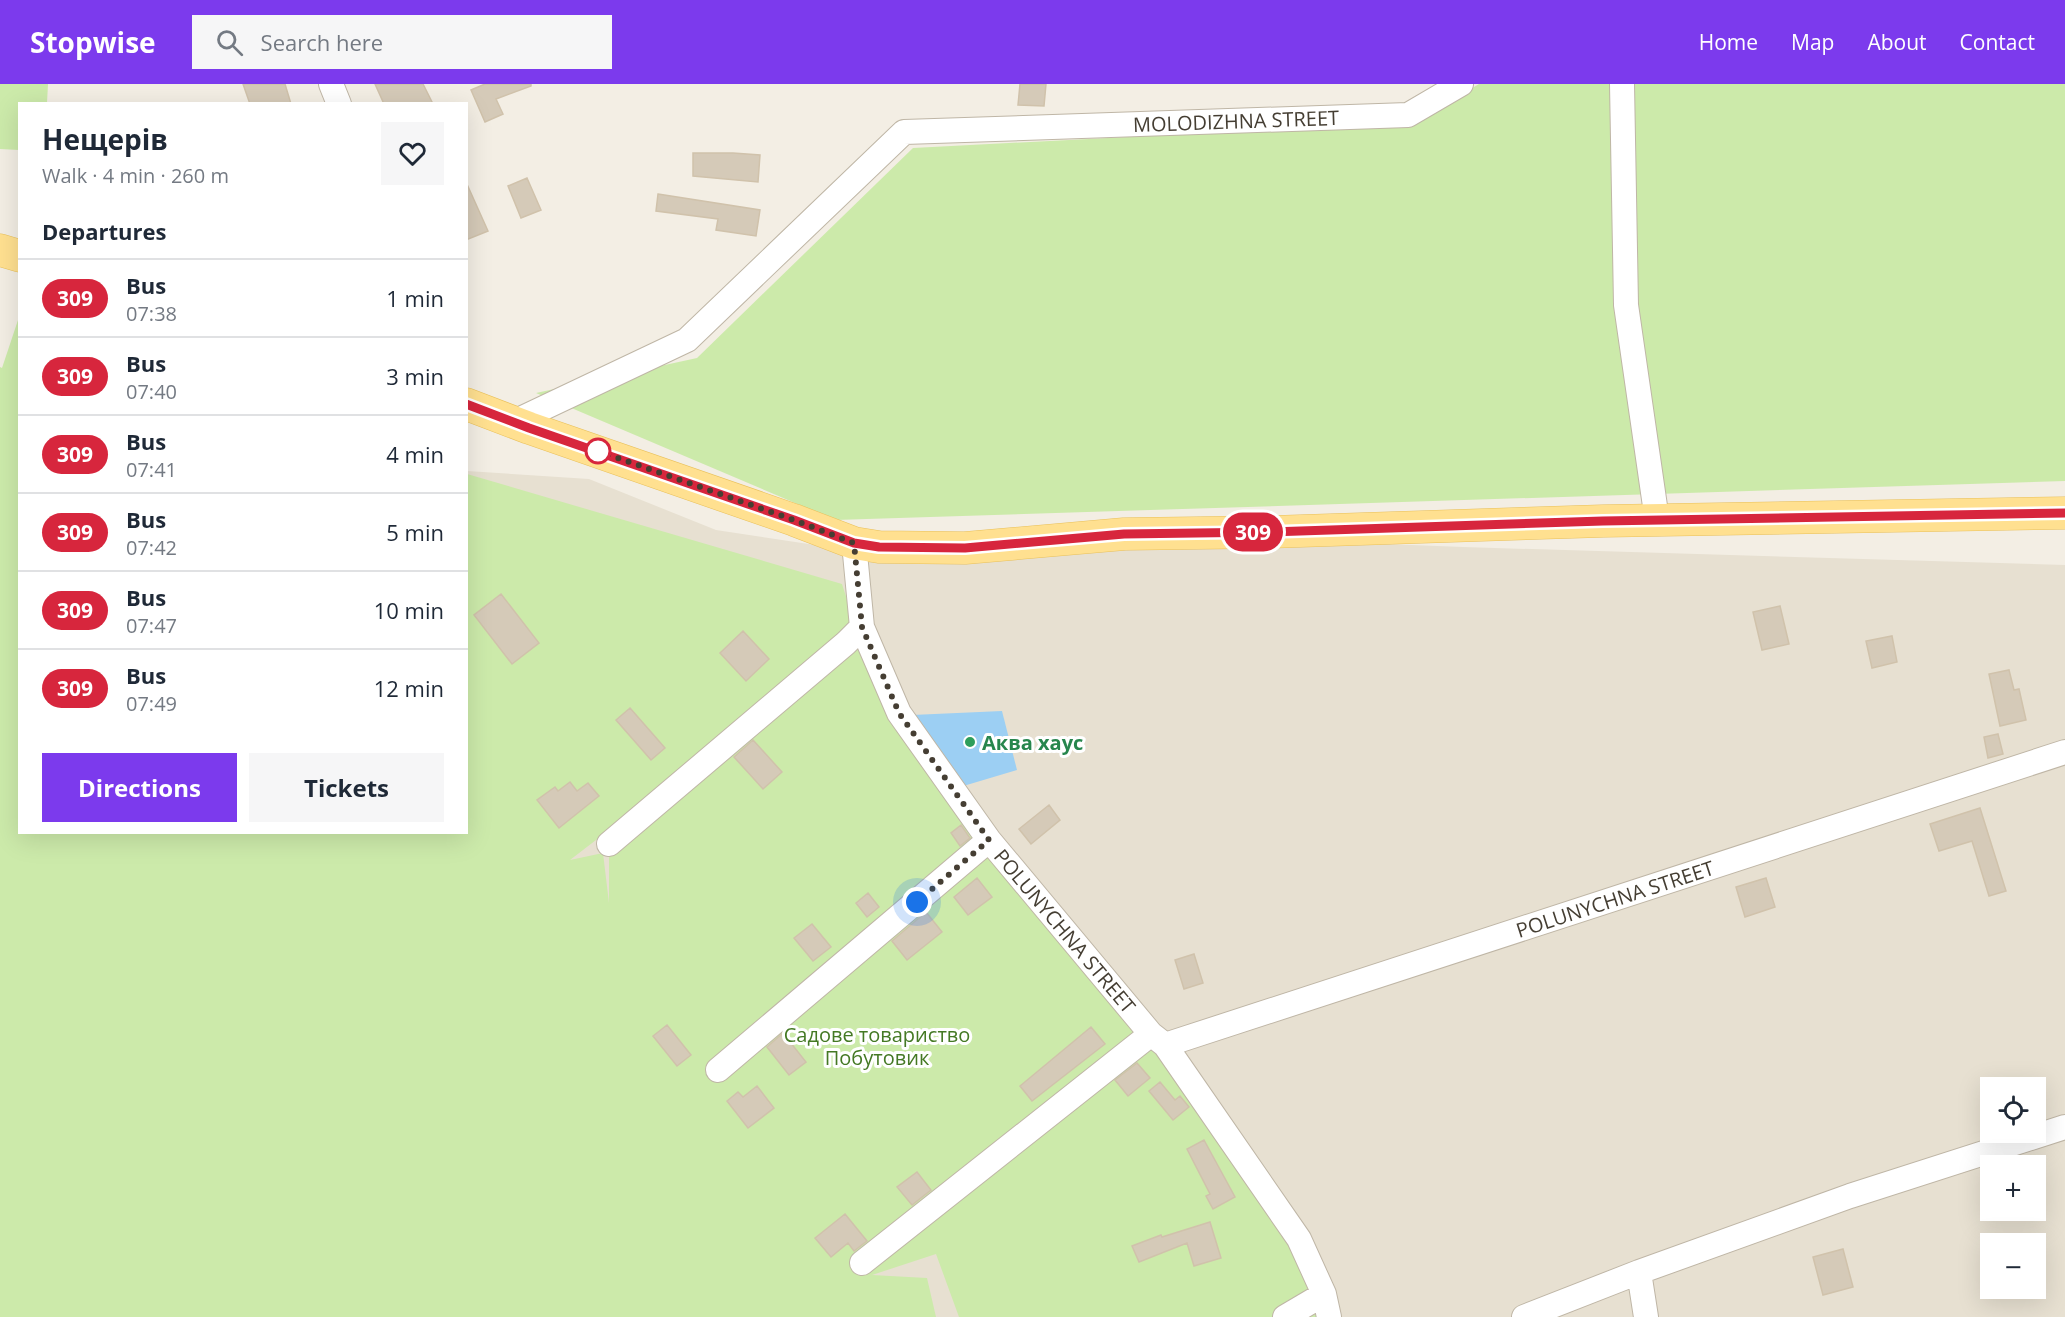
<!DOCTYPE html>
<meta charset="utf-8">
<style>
:root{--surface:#fff;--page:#f6f6f7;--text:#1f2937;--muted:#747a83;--line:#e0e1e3;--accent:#7c3aed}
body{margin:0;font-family:"Open Sans",sans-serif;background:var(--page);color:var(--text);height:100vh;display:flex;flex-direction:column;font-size:22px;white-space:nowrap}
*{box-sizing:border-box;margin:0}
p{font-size:20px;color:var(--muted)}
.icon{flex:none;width:33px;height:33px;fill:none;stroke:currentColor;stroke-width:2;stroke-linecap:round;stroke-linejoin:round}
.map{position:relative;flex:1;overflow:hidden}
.side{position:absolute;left:18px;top:18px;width:450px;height:732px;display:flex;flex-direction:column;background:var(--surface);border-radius:0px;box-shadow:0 6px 24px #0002}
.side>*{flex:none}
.badge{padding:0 12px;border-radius:20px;font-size:21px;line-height:39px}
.buttons{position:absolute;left:1980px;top:993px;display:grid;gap:12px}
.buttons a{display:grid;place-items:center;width:66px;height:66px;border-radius:0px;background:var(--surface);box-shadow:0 6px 24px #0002;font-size:30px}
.you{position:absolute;width:30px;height:30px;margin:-15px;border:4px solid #fff;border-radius:50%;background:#1a73e8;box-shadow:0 0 0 9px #1a73e833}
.map>.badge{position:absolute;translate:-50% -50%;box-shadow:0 0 0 3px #fff}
h2{padding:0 24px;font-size:22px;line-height:54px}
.round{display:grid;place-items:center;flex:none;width:63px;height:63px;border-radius:0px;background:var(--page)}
.overview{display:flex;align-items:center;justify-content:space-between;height:102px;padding:0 24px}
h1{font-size:28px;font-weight:700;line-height:45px}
.primary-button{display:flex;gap:12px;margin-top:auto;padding:12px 24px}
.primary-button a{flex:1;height:69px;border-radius:0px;background:var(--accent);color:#fff;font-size:24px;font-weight:700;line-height:69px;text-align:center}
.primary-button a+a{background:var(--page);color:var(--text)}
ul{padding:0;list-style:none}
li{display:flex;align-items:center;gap:18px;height:78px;padding:0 24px;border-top:2px solid var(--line)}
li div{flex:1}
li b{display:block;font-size:22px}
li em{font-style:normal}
li .badge{min-width:66px;font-weight:700;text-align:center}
header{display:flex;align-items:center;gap:36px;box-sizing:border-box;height:84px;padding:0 30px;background:var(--accent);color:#fff}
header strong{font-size:28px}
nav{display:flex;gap:33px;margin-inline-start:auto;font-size:21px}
.search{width:420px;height:54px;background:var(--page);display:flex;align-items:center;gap:15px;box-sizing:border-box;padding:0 21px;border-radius:0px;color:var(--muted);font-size:22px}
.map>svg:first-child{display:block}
.residential{fill:#e7e0d1;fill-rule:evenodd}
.green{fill:#cceaaa;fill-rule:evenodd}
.water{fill:#9ccff3}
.building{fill:#d5cab8;stroke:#d0c2ab;stroke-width:1.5}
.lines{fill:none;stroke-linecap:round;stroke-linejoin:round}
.minor-casing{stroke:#bfb6a6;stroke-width:26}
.major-casing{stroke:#e9c05b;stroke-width:33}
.minor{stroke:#fff;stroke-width:24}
.major{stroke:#ffe090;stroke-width:32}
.line-casing{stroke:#fff;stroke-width:14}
.line{stroke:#d7263d;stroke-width:9}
.walk{stroke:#453e33;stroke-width:6;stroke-dasharray:0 10.8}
.stop-dot{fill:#fff;stroke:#d7263d;stroke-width:3}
.leisure-dot{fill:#2e9e5b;stroke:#fff;stroke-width:2}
.labels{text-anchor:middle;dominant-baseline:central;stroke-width:6;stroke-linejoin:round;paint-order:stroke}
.street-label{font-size:20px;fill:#453e33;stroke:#fff}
.leisure-label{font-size:20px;font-weight:bold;fill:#27864d;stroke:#fff;text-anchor:start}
.park-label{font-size:20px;fill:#447924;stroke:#fff}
</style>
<header>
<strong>Stopwise</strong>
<div class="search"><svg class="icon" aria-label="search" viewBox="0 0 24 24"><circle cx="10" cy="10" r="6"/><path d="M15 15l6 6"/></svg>Search here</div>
<nav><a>Home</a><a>Map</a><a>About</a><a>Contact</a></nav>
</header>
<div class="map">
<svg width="2065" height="1233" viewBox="0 0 2065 1233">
<rect width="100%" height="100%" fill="#f3eee4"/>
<!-- residential -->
<path class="residential" d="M467,387L589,395L716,446L855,467L1124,450L1463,463L2065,481V1233H814L466,748ZM1990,1004H2036V1048H1990ZM1990,1082H2036V1126H1990ZM1990,1160H2036V1204H1990Z"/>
<!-- green -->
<path class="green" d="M0,0H48L47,19L20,20L19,66L0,65Z
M1479,0H2065V397L835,436L536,309L697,274L913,64L1416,38Z
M19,233L20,748H466L467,390L842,500L858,550L1079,873L1254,1094L1309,1186L1321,1233H959L936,1170L872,1191L927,1194L936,1233H0V283L2,284ZM609,746V819L603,769L570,776Z"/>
<!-- water -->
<path class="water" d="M1002,627L1017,686L960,703L912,631Z"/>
<!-- building -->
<path class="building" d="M243,0H285L291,20H250Z
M375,0H423L433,20H384Z
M485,0H531V2L496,15L503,30L485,38L471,6Z
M1020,0H1046L1044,22L1018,21Z
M693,69H733L760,71L758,98L693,92Z
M527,94L541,126L521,134L508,102Z
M466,98L488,147L466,156Z
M658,110L760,126L756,152L716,146L718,135L656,127Z
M501,510L539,559L512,580L474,531Z
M1780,522L1789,560L1762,566L1753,528Z
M743,547L769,575L746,597L720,569Z
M1892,552L1897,578L1872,584L1866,557Z
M2009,586L2014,606L2019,605L2026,636L2000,642L1989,590Z
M630,624L665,664L651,676L616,636Z
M1998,650L2003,670L1988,674L1984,653Z
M753,656L782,688L763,705L734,673Z
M570,698L577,707L588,699L599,712L559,744L537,716L555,703L558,707Z
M1049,721L1060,736L1031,760L1019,745Z
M1980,724L2006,807L1989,812L1972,757L1939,767L1930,740Z
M961,741L970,754L960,762L951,749Z
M977,794L992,813L968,831L954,813Z
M1766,794L1775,823L1745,833L1736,803Z
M868,809L879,823L867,833L856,819Z
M926,828L942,848L907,876L892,857Z
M812,840L831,863L813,877L794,854Z
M1194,870L1203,899L1184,905L1175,876Z
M667,941L691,971L677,982L653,952Z
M1091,943L1105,960L1032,1017L1020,1002Z
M783,949L806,978L789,991L767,963Z
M1137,979L1150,994L1128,1012L1115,996Z
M1160,998L1175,1016L1180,1012L1189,1023L1173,1036L1149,1007Z
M757,1002L774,1024L748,1044L727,1017L738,1008L743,1013Z
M1204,1056L1235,1113L1213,1125L1206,1112L1210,1110L1187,1065Z
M917,1088L931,1106L912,1121L897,1103Z
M845,1130L867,1157L854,1167L848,1159L831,1173L815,1154Z
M1210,1138L1221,1174L1194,1182L1187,1159L1139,1178L1132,1162L1161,1151L1162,1153Z
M1843,1165L1853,1203L1823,1211L1813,1173Z"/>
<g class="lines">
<!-- minor casing -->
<g class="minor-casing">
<path id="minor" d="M331,0L339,20
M1622,0L1626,221L1657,436
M514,338L687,256L904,48L1408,31L1461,0
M854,459L862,543L899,629L989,756L1151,950L1165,961L1299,1155L1324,1210L1329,1233
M609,760L846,559L862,543
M1165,961L2065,668
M718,986L989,756
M862,1179L1151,950
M1639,1188L1646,1233
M1285,1233L1324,1210
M1524,1233L1639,1188L1850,1112L2065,1043"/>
</g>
<!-- major casing -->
<g class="major-casing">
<path id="major" d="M0,166L20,172
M466,320L529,344L794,436L854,459L879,463L965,464L1124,450L1269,448L1603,437L2065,429"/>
</g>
<!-- minor -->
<use href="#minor" class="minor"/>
<!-- major -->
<use href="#major" class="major"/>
</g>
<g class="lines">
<!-- line casing -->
<g class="line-casing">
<path id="line" d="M466,320L529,344L794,436L854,459L879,463L965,464L1124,450L1269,448L1603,437L2065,429"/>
</g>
<!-- line -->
<use href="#line" class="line"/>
<!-- walk -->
<path class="walk" d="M598,367L794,436L854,459L862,543L899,629L989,756L917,818"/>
</g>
<!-- markers -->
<circle class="stop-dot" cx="598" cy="367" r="12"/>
<circle class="leisure-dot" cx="970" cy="658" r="6"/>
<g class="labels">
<!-- street labels -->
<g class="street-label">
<text transform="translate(1236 37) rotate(-2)">MOLODIZHNA STREET</text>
<text transform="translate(1615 815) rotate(-18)">POLUNYCHNA STREET</text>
<text transform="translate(1065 847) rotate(50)">POLUNYCHNA STREET</text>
</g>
<!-- leisure labels -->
<g class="leisure-label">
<text x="982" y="658">Аква хаус</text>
</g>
<!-- park labels -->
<g class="park-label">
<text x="877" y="950">Садове товариство<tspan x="877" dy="23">Побутовик</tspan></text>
</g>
</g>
</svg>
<div class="buttons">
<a><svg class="icon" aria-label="locate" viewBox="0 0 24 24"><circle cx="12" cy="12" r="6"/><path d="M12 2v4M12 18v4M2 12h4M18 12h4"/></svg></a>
<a>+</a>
<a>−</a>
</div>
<div class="you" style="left:917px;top:818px"></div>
<b class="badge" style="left:1253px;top:448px;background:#d7263d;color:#fff">309</b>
<section class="side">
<div class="overview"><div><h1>Нещерів</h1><p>Walk · 4 min · 260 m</p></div><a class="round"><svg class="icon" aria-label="heart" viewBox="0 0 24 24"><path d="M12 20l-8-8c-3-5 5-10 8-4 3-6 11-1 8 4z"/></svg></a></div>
<h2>Departures</h2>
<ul>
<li><span class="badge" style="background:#d7263d;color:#fff">309</span><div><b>Bus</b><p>07:38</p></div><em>1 min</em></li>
<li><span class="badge" style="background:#d7263d;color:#fff">309</span><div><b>Bus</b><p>07:40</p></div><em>3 min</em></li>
<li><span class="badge" style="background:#d7263d;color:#fff">309</span><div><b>Bus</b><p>07:41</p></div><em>4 min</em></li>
<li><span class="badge" style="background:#d7263d;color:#fff">309</span><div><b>Bus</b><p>07:42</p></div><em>5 min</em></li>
<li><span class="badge" style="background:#d7263d;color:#fff">309</span><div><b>Bus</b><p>07:47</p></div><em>10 min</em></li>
<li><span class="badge" style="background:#d7263d;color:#fff">309</span><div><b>Bus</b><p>07:49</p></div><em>12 min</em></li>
</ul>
<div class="primary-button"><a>Directions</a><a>Tickets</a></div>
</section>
</div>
